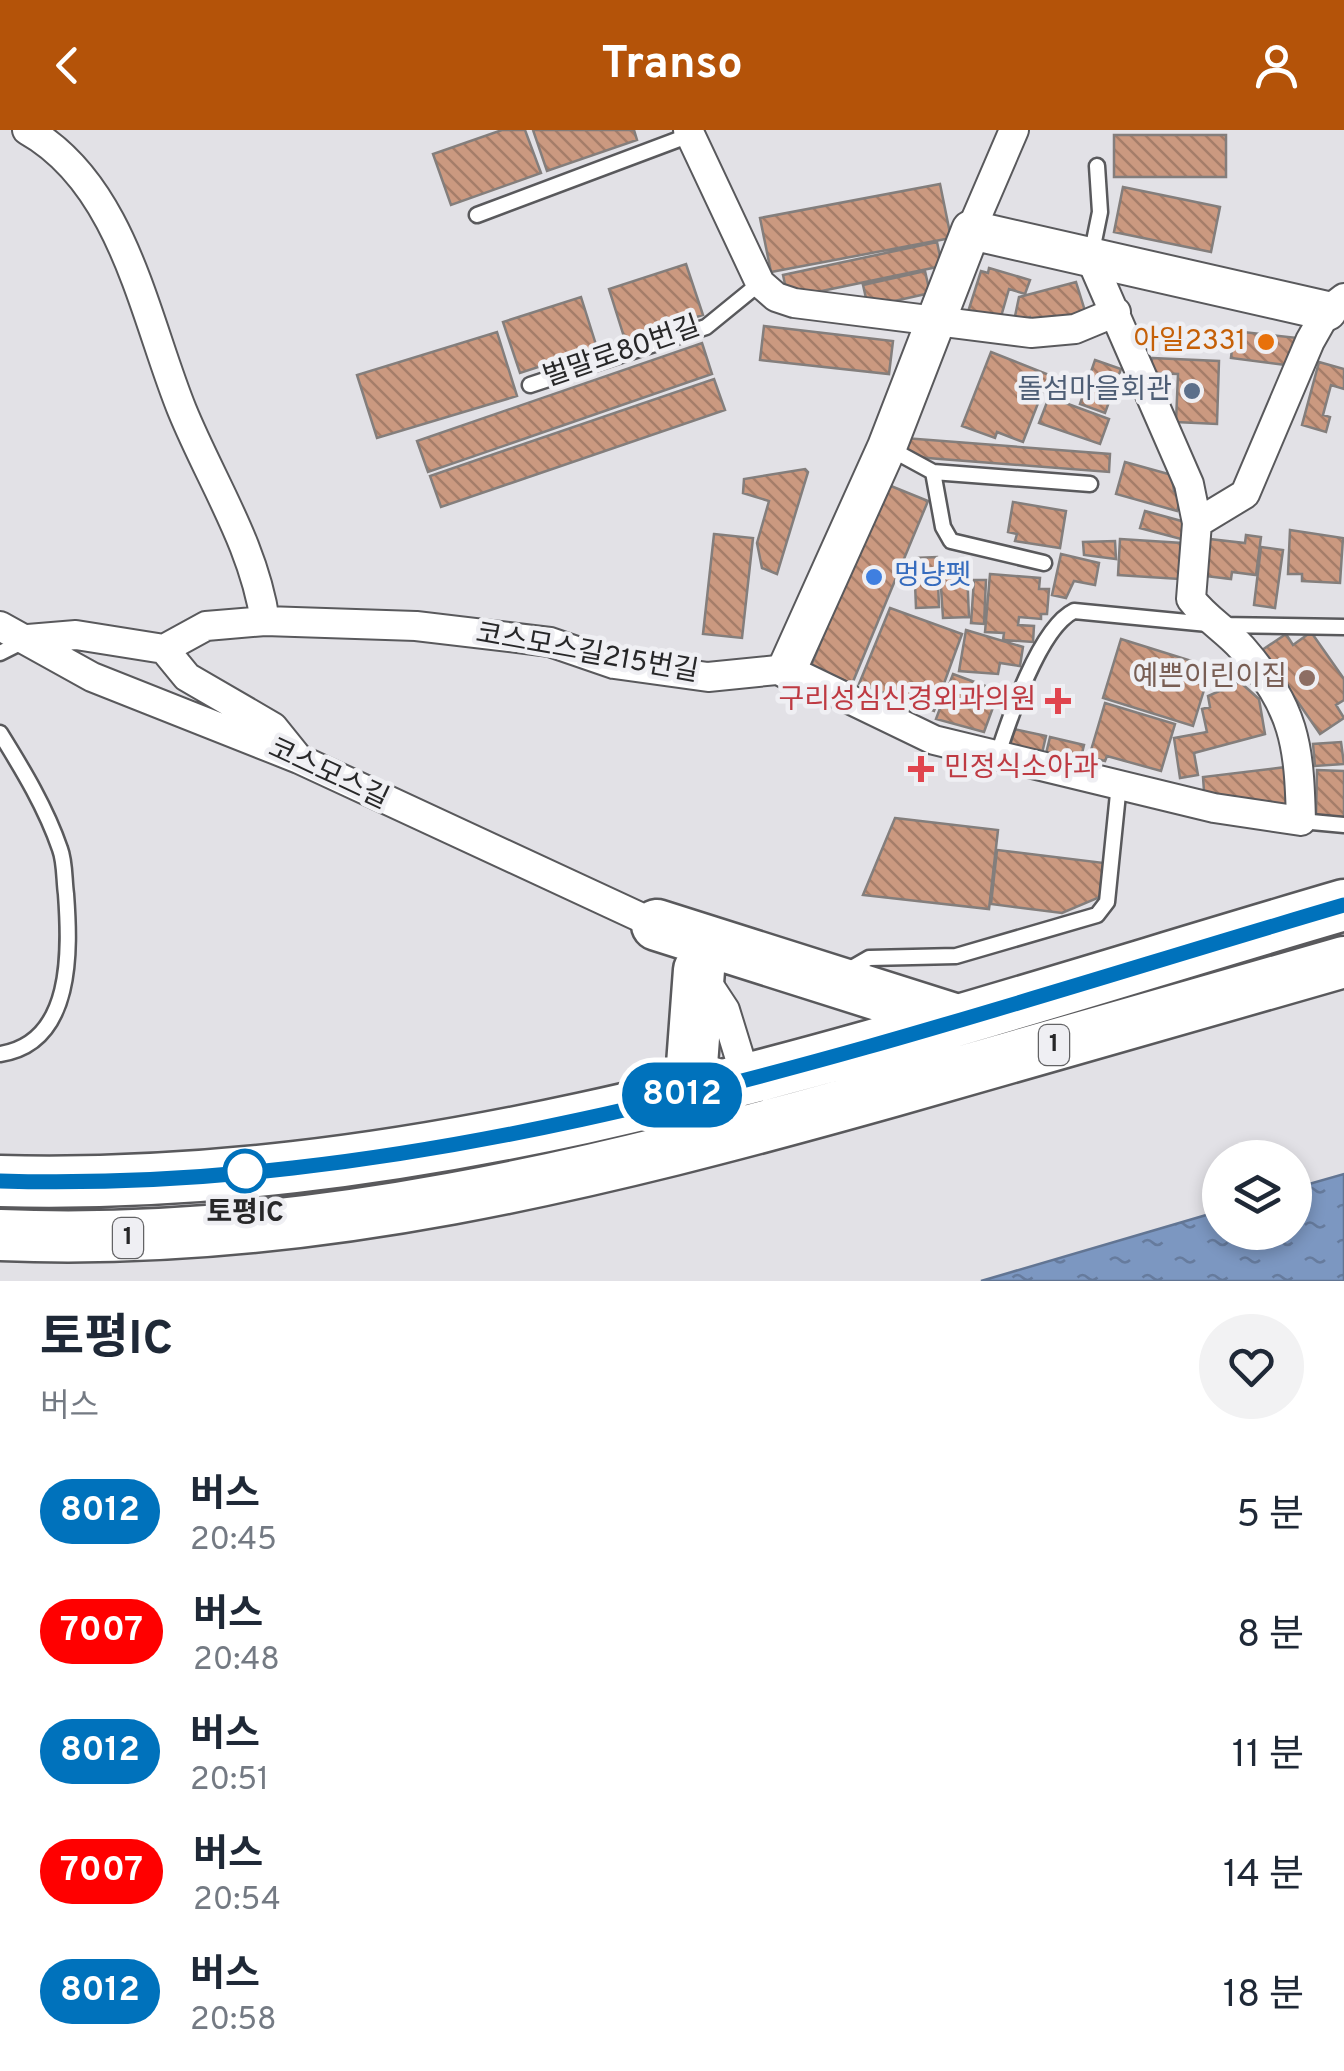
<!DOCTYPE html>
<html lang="ko">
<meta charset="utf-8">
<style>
:root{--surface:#fff;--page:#f2f2f3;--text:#1f2937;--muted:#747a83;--accent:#b45309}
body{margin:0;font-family:Overpass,"Noto Sans KR",sans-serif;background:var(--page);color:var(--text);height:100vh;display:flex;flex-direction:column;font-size:38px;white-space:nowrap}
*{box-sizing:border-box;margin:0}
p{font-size:32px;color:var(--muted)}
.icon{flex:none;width:55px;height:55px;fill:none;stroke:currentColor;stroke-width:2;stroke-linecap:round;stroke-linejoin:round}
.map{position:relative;height:1151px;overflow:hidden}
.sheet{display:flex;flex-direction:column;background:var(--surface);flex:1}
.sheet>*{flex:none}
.badge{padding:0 20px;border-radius:32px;font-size:35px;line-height:65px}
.buttons{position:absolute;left:1202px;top:1010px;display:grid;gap:20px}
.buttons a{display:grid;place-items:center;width:110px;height:110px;border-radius:50%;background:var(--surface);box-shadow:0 5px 15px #0003;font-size:50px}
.map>.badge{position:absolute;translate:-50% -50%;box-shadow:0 0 0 5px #fff}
.round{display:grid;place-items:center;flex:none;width:105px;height:105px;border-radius:52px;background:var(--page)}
.summary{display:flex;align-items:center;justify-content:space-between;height:170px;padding:0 40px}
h1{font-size:48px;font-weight:700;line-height:75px}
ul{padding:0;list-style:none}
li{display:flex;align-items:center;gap:30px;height:120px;padding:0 40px}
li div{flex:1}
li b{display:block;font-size:38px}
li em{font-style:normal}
li .badge{min-width:110px;font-weight:700;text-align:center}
header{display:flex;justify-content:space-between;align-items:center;height:130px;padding:0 40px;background:var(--accent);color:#fff;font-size:45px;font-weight:700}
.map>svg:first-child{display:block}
.water{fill:url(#water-ripples);stroke:#627593;stroke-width:2.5}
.building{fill:url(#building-back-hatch);stroke:#837e7c;stroke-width:2.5}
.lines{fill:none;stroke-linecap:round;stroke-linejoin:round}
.lane-casing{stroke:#59595c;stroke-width:19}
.street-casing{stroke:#59595c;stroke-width:32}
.secondary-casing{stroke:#59595c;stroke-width:42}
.highway-casing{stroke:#59595c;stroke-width:55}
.lane{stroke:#fff;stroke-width:14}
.street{stroke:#fff;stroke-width:28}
.secondary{stroke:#fff;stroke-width:38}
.highway{stroke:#fff;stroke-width:50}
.line-casing{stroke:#fff;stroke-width:22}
.line{stroke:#0072bc;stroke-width:15}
.food-dot{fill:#e8710a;stroke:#efeff3;stroke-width:4}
.service-dot{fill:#5c6f8a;stroke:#efeff3;stroke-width:4}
.shop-dot{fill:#3f7fe0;stroke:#efeff3;stroke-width:4}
.education-dot{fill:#8d6e63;stroke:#efeff3;stroke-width:4}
.health-dot{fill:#e0444e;stroke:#efeff3;stroke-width:4}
.stop-dot{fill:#fff;stroke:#0072bc;stroke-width:5}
.labels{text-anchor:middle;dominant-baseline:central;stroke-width:9;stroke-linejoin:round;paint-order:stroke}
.shield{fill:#efeff3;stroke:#636365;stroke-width:2.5}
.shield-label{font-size:25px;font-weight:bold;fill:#272728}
.food-label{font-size:28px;fill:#c56008;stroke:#efeff3;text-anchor:end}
.street-label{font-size:28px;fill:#272728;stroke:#efeff3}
.service-label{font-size:28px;fill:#4e5e75;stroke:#efeff3;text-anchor:end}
.shop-label{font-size:28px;fill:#366cbe;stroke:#efeff3;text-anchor:start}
.education-label{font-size:28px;fill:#785e54;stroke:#efeff3;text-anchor:end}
.health-label{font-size:28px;fill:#be3a42;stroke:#efeff3;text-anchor:end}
.stop-label{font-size:28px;font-weight:bold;fill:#272728;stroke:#efeff3}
</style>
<header><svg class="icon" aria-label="back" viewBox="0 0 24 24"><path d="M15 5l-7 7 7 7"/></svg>Transo<svg class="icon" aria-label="person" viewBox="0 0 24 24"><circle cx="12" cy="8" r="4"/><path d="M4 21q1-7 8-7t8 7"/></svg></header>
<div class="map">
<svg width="1344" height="1151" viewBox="0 0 1344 1151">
<defs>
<pattern id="water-ripples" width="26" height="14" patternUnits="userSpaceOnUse" patternTransform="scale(2.5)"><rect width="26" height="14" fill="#7c97c1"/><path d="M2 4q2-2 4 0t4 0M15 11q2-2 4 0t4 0" fill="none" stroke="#667b9d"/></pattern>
<pattern id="building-back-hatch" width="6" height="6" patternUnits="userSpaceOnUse" patternTransform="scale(2.5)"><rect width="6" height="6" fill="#cb9980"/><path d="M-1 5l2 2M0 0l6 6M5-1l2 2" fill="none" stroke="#a57d69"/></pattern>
</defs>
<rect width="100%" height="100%" fill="#e2e1e6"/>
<!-- water -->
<path class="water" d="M1344,1044V1151H981L1220,1081V1102H1295V1058Z"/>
<!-- building -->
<path class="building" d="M502,0H525L541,43L451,75L433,24Z
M533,0H634L637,10L547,41Z
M1114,5H1226V47H1114Z
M940,54L951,108L771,142L760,88Z
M1123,57L1220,77L1211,122L1114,102Z
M937,112L942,136L788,168L783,145Z
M686,134L703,185L625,210L609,159Z
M989,138L1030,150L1025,164L1009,159L1000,190L967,185L981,141L988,143Z
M925,141L930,163L868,177L863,155Z
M1076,152L1085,181L1050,191L1049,187L1031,191L1030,187L1014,191L1019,167Z
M581,167L597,218L520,243L503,192Z
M764,196L893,211L889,244L760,230Z
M1234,201L1298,208L1294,236L1231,228Z
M497,202L517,266L377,308L357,245Z
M702,213L712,244L428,342L417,311Z
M991,222L1049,245L1023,312L997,302L995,308L962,296Z
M1152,228L1219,231L1217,294L1176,292L1178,244L1151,243Z
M1095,230L1121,239L1105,283L1080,274Z
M1319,232L1344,239V259L1331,255L1323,285L1330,287L1326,302L1302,295Z
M714,249L725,280L441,377L430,346Z
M1049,267L1109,289L1100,314L1039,293Z
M904,308L1110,324L1109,342L902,326Z
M1125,332L1172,345L1174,361L1182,364L1177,381L1116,364Z
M805,339L808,342L777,444L762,438L757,413L769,371L743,363L744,349Z
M886,354L928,371L852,554L811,536Z
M1013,372L1066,381L1060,418L1015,411L1017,404L1008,402Z
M1145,381L1185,392L1181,409L1140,398Z
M1290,400L1343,408L1340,453L1302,451V444H1288Z
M714,404L753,408L742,508L703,504Z
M1246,405L1261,407L1256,445L1232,442L1231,449L1205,446L1209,409L1245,413Z
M1120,409L1182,413L1179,449L1118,445Z
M1115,411L1116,429L1084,425L1083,412Z
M1261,417L1283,420L1275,478L1254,475Z
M1061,424L1099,433L1095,455L1074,451L1066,468L1052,465Z
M937,427L939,477L916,478L914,428Z
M953,441H967L969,487L943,488L940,442Z
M990,444L1040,448L1039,459H1049L1047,484H1041V489L1019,487L1018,495L1034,496L1033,512L1003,510L1004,503L985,502Z
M974,450H986L984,494L971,493Z
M890,478L962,504L934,581L859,554Z
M966,500L1023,517L1020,536L1000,533L998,544L959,541Z
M1311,502L1344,549V570L1336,575L1344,588L1320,604L1262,520L1286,504L1293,515Z
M1121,509L1211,537L1193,596L1103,568Z
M953,544L999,561L984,602L936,589Z
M1240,552L1259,569L1265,604L1194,623L1198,645L1180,648L1174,608L1207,602L1202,579L1210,577L1208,566Z
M1105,573L1175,594L1161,641L1107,626L1105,631L1089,627Z
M1014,599L1046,606L1040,632L1008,625Z
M1050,607L1084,615L1078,640L1044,632Z
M1341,612L1344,634L1315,636L1313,614Z
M1286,637L1292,676L1205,675L1203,647Z
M1317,640L1344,641V687L1316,686Z
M895,688L998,700L989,779L863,765Z
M997,720L1104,733L1100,767L1062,783L991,774Z"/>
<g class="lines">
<!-- lane casing -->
<g class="lane-casing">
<path id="lane" d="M477,85L690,5
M1091,126L1100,82L1097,36
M530,255L706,197L760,153
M887,317L933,342L1090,354
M933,342L943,397L951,411L1044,433
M0,523L26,510
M0,603C23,640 46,678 60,719C65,732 64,750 66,764C70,819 74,913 0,924
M997,627C1009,590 1039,498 1074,481L1218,495L1344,497
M1301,691L1344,695
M843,843L869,828L956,826L1097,785L1107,772L1119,654"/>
</g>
<!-- street casing -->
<g class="street-casing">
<path id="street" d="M27,0C123,54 144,186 182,280C211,351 254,415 265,491
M688,0L760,153L776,167L794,173L1031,203L1075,199L1116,182
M971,100L1014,0
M1197,393L1245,364L1310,211L1327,181L1344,168
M0,496L92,547L299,629L657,795L664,803
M28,509L76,505L164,519L187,547L273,597L298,628
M164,519L206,496L265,491L416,496L550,512L614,534L708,547L787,539L934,610L1214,678L1301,691C1299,613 1295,579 1242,518C1226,500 1205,488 1191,469L1197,393L1189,354L1090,127
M700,842L725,880L749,958"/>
</g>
<!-- secondary casing -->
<g class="secondary-casing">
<path id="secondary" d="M787,539L887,317L971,100L1327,181"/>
</g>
<!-- highway casing -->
<g class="highway-casing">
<path id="highway" d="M657,795L954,889
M690,962L699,840
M0,1051C463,1063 906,903 1344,775
M0,1105C305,1118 601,1043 893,961C1043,918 1194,875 1344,832"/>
</g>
<!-- lane -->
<use href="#lane" class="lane"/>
<!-- street -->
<use href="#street" class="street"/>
<!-- secondary -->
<use href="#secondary" class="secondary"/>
<!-- highway -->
<use href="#highway" class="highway"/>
</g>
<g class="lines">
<!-- line casing -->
<g class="line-casing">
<path id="line" d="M0,1051C462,1065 907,903 1344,775"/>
</g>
<!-- line -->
<use href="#line" class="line"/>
</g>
<!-- markers -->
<circle class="food-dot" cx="1266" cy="212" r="10"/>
<circle class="service-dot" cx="1192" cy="261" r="10"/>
<circle class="shop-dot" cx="874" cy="447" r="10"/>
<circle class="education-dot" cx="1307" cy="548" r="10"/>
<g class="health-dot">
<path d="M1053 556h10v10h10v10h-10v10h-10v-10h-10v-10h10z"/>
<path d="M916 624h10v10h10v10h-10v10h-10v-10h-10v-10h10z"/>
</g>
<circle class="stop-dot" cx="245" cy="1041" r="20"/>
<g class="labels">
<!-- shield labels -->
<g class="shield">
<rect x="1039" y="895" width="30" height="40" rx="8"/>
<rect x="113" y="1088" width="30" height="40" rx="8"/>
</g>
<g class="shield-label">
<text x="1054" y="915">1</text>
<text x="128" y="1108">1</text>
</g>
<!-- food labels -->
<g class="food-label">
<text x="1246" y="212">아일2331</text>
</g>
<!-- street labels -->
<g class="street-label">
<text transform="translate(622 223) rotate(-19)">벌말로80번길</text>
<text transform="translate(587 524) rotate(10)">코스모스길215번길</text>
<text transform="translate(328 645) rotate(25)">코스모스길</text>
</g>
<!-- service labels -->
<g class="service-label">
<text x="1172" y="261">돌섬마을회관</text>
</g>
<!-- shop labels -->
<g class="shop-label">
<text x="894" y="447">멍냥펫</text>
</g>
<!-- education labels -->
<g class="education-label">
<text x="1287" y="548">예쁜이린이집</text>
</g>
<!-- health labels -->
<g class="health-label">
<text x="1036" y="571">구리성심신경외과의원</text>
<text x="944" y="639" text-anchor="start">민정식소아과</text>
</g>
<!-- stop labels -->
<g class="stop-label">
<text x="245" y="1084">토평IC</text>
</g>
</g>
</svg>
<div class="buttons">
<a><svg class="icon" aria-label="layers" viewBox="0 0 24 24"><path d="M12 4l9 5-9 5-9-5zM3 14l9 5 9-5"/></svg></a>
</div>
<b class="badge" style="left:682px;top:965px;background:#0072bc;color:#fff">8012</b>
</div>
<section class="sheet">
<div class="summary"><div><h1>토평IC</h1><p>버스</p></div><a class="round"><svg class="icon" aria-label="heart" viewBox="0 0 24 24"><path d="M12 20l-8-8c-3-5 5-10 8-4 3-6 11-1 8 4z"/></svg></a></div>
<ul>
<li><span class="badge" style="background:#0072bc;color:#fff">8012</span><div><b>버스</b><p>20:45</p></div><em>5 분</em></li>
<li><span class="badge" style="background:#f00;color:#fff">7007</span><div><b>버스</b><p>20:48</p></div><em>8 분</em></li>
<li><span class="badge" style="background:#0072bc;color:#fff">8012</span><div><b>버스</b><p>20:51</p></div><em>11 분</em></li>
<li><span class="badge" style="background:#f00;color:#fff">7007</span><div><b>버스</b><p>20:54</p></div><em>14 분</em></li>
<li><span class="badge" style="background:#0072bc;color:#fff">8012</span><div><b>버스</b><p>20:58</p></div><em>18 분</em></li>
</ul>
</section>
